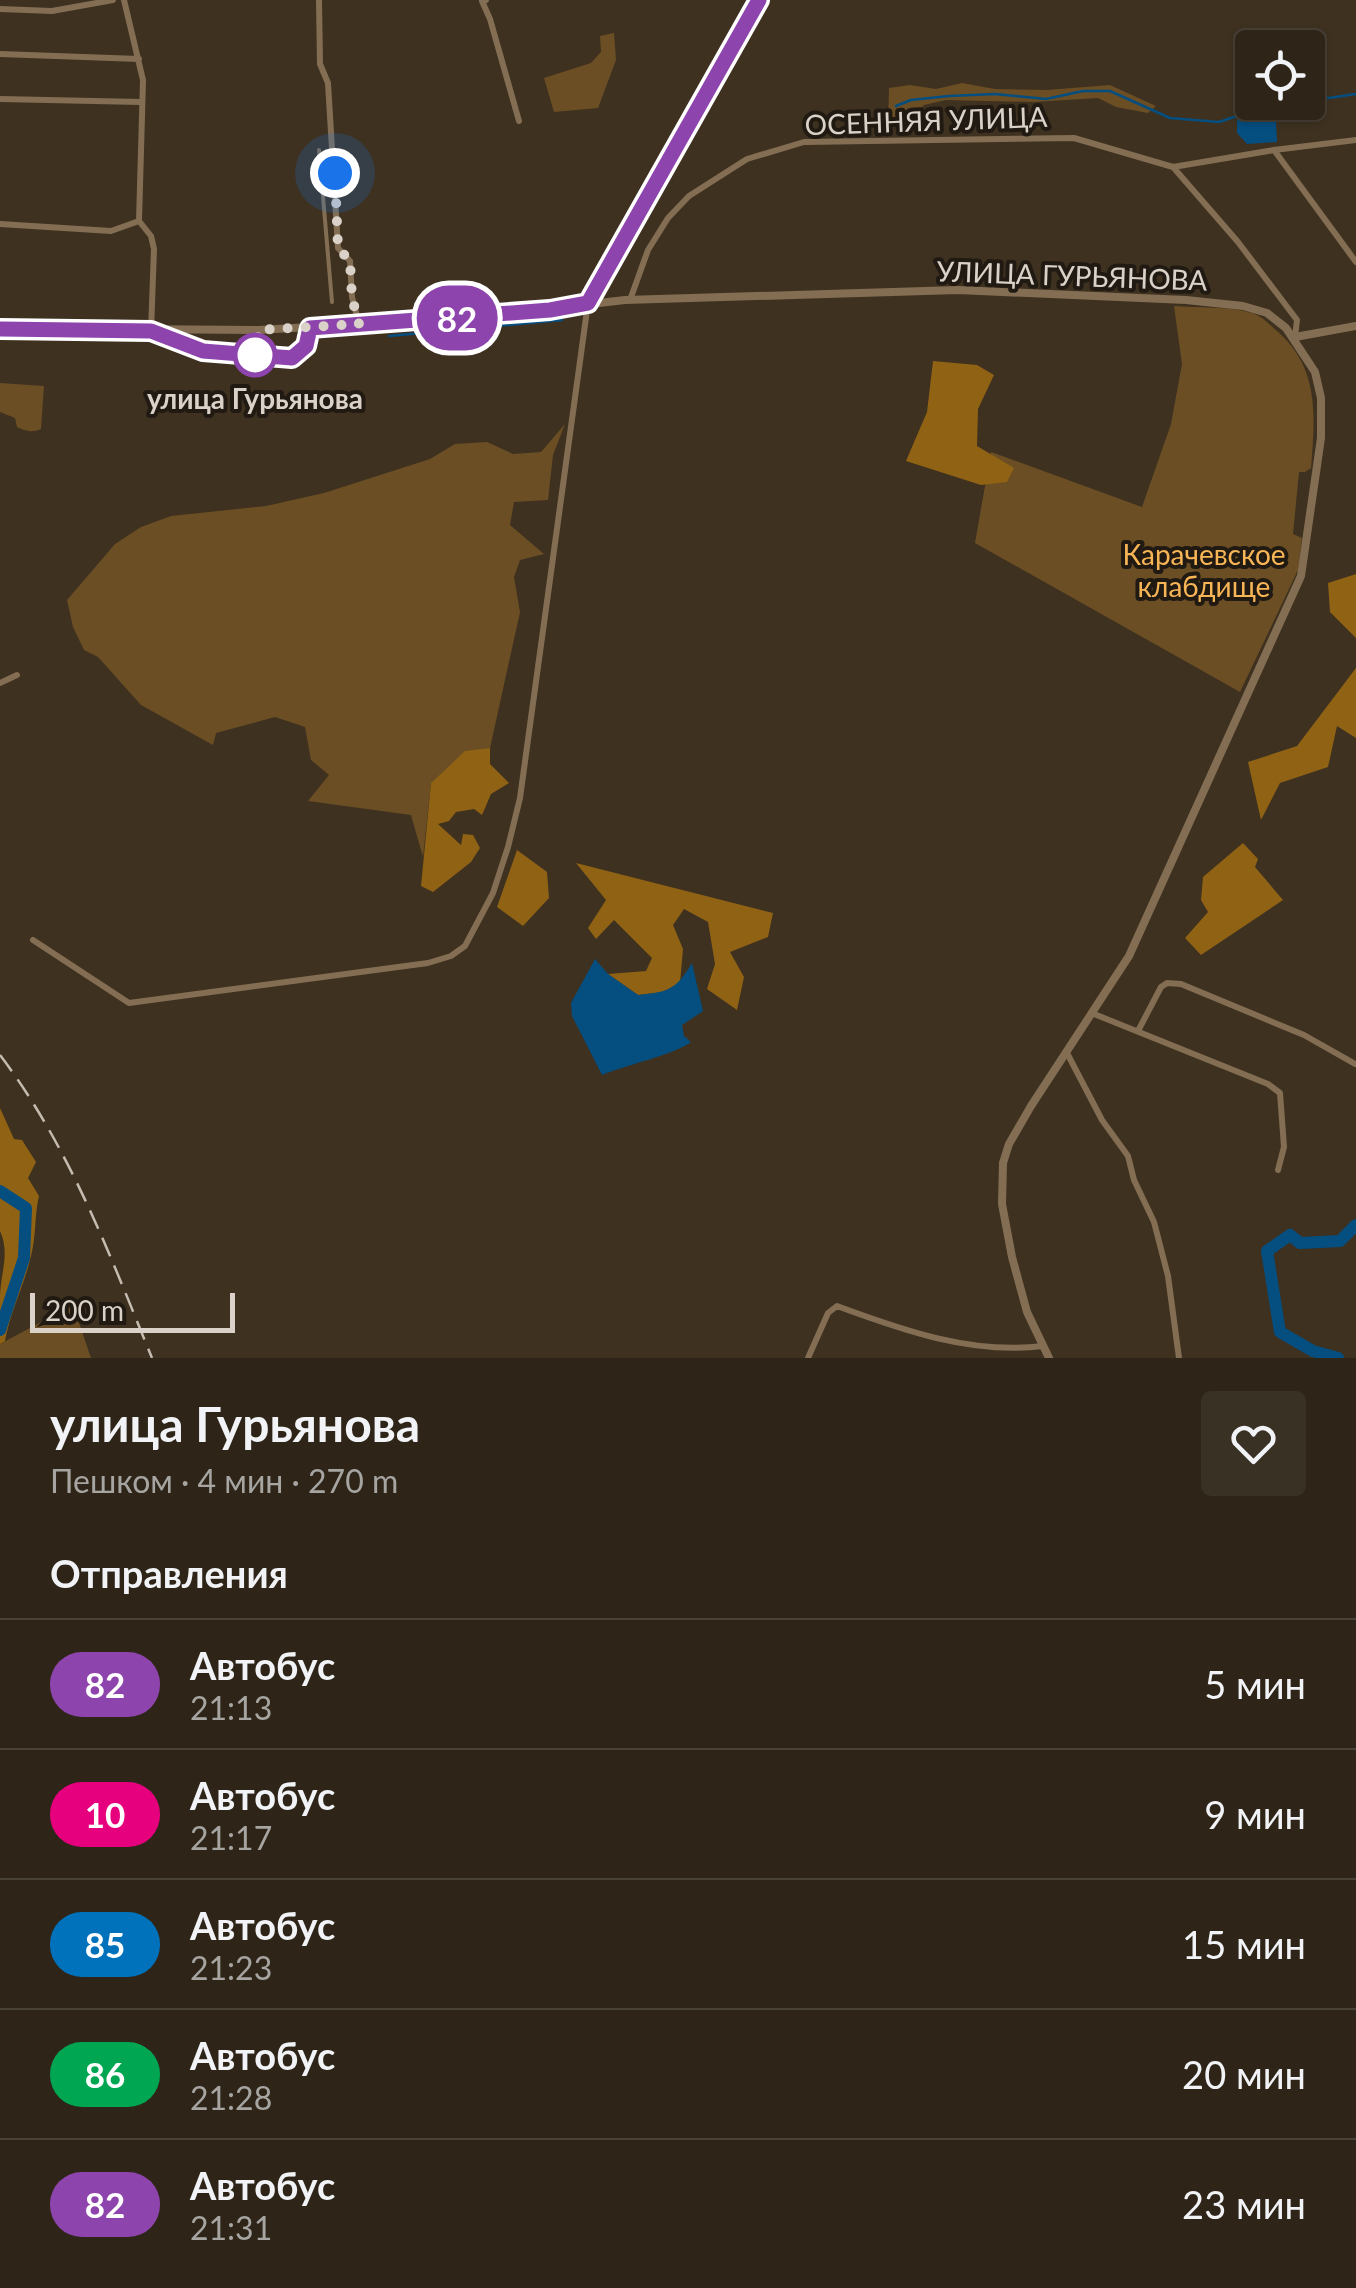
<!DOCTYPE html>
<html lang="ru">
<meta charset="utf-8">
<style>
:root{--surface:#2e2518;--page:#3a3125;--text:#f1f3f6;--muted:#a7a5a2;--line:#494237}
body{margin:0;font-family:Lato,sans-serif;background:var(--page);color:var(--text);height:100vh;display:flex;flex-direction:column;font-size:38px;white-space:nowrap}
*{box-sizing:border-box;margin:0}
p{font-size:32px;color:var(--muted)}
.icon{flex:none;width:55px;height:55px;fill:none;stroke:currentColor;stroke-width:2;stroke-linecap:round;stroke-linejoin:round}
.map{position:relative;height:1358px;overflow:hidden}
.drawer{display:flex;flex-direction:column;background:var(--surface);flex:1}
.drawer>*{flex:none}
.badge{padding:0 20px;border-radius:32px;font-size:35px;line-height:65px}
.fabs{position:absolute;left:1235px;top:30px;display:grid;gap:20px}
.fabs a{display:grid;place-items:center;width:90px;height:90px;border-radius:10px;background:var(--surface);box-shadow:0 2px 8px #0004,0 0 0 2px var(--line);font-size:50px}
.scale{position:absolute;left:30px;bottom:25px;width:205px;box-sizing:border-box;padding-left:10px;border:5px solid #dad2c8;border-top:0;font-size:28px;line-height:35px;white-space:nowrap;color:#dad2c8;-webkit-text-stroke:8px #201a13;paint-order:stroke}
.you{position:absolute;width:50px;height:50px;margin:-25px;border:8px solid #fff;border-radius:50%;background:#1a73e8;box-shadow:0 0 0 15px #1a73e833}
.map>.badge{position:absolute;translate:-50% -50%;box-shadow:0 0 0 5px #fff}
h2{padding:0 50px;font-size:38px;line-height:90px}
.round{display:grid;place-items:center;flex:none;width:105px;height:105px;border-radius:10px;background:var(--page)}
.headline{display:flex;align-items:center;justify-content:space-between;height:170px;padding:0 50px}
h1{font-size:48px;font-weight:700;line-height:75px}
ul{padding:0;list-style:none}
li{display:flex;align-items:center;gap:30px;height:130px;padding:0 50px;border-top:2px solid var(--line)}
li div{flex:1}
li b{display:block;font-size:38px}
li em{font-style:normal}
li .badge{min-width:110px;font-weight:700;text-align:center}
.map>svg:first-child{display:block}
.green{fill:#6b4e24}
.forest{fill:#906214}
.water{fill:#044e80}
.lines{fill:none;stroke-linecap:round;stroke-linejoin:round}
.stream{stroke:#044e80;stroke-width:2.5}
.river{stroke:#044e80;stroke-width:12}
.pedestrian{stroke:#836e53;stroke-width:4}
.minor{stroke:#836e53;stroke-width:6}
.tertiary{stroke:#836e53;stroke-width:8}
.secondary{stroke:#af8e62;stroke-width:8}
.rail{stroke:#c5bcb1;stroke-width:2.5;stroke-dasharray:20 10;stroke-linecap:butt}
.line-casing{stroke:#fff;stroke-width:22}
.line{stroke:#8e44ad;stroke-width:15}
.walk{stroke:#dad2c8;stroke-width:10;stroke-dasharray:0 18}
.stop-dot{fill:#fff;stroke:#8e44ad;stroke-width:5}
.labels{text-anchor:middle;dominant-baseline:central;stroke-width:8;stroke-linejoin:round;paint-order:stroke}
.street-label{font-size:28px;fill:#dad2c8;stroke:#201a13}
.stop-label{font-size:28px;font-weight:bold;fill:#dad2c8;stroke:#201a13}
.park-label{font-size:28px;fill:#f7b555;stroke:#201a13}
</style>
<div class="map">
<svg width="1356" height="1358" viewBox="0 0 1356 1358">
<rect width="100%" height="100%" fill="#3e3120"/>
<!-- green -->
<path class="green" d="M614,33L616,60L598,108L554,112L544,78L591,63L601,52L600,36Z
M962,83L995,89L1047,90L1110,85L1156,106L1148,113L1116,107L1098,98L1034,102L946,100L924,105L903,125H888L889,88L910,85L936,89Z
M1174,306C1198,308 1229,306 1252,313C1262,316 1270,325 1277,331C1320,368 1315,417 1311,468L1305,472H1299L1293,534L1302,538L1298,570L1240,692L975,543L991,452L1142,507L1171,424L1182,364Z
M0,383L44,386L41,429C31,433 26,431 17,427L15,418L0,412Z
M565,424L553,455L548,500L514,502L510,525L544,554L520,560L514,577L520,612L490,748L465,752L431,783L423,857L411,815L308,801L329,775L311,760L305,727L275,717L216,733L213,745L141,705L98,657L84,650L73,627L67,600L115,544L141,527L171,516L266,506L324,493L430,459L455,444L487,442L513,454L541,452Z
M73,1305L91,1358H0V1344Z"/>
<!-- forest -->
<path class="forest" d="M933,361L977,365L994,375L978,409L977,446L1014,468L1007,482L981,485L906,461L927,412Z
M1356,574V638L1330,612L1328,583Z
M1356,668V738L1337,726L1328,767L1280,783L1261,820L1248,762L1297,746Z
M490,748V764L509,783L491,794L482,815L474,809L456,812L449,821L438,824L461,845L463,834L473,835L480,848L471,862L433,892L421,886L431,783L465,751Z
M1243,843L1258,859L1255,867L1283,900L1201,955L1185,938L1208,912L1201,900L1203,877Z
M517,850L547,872L549,898L523,926L497,907Z
M576,863L773,913L768,937L730,952L744,977L737,1010L707,989L715,964L708,922L684,909L673,925L683,949L680,983L663,992L638,995L608,974L646,971L652,958L614,920L596,939L588,928L606,900Z
M0,1108L14,1139L22,1140L36,1162L28,1178L39,1196C35,1213 36,1229 33,1246C28,1278 11,1308 5,1341L0,1344C0,1327 0,1311 0,1295C1,1272 10,1253 0,1231Z"/>
<!-- water -->
<path class="water" d="M1252,68V102L1275,103L1277,142L1247,144L1237,133L1238,73Z
M595,959L608,974L638,995C668,992 676,990 692,963L703,1011L682,1025L684,1036L691,1042C673,1055 626,1065 602,1075L572,1016L571,1003Z"/>
<g class="lines">
<!-- stream -->
<path class="stream" d="M1308,101L1356,94
M896,106L911,100L949,96L995,94L1046,99L1083,91H1110L1170,118L1219,122L1240,115
M1272,109L1301,102
M389,336L562,320"/>
<!-- river -->
<path class="river" d="M0,1191L26,1208L24,1258L0,1330
M1338,1358L1313,1351L1280,1332L1267,1251L1290,1235L1300,1243L1340,1241L1356,1225"/>
<!-- pedestrian -->
<path class="pedestrian" d="M319,150L332,302"/>
<!-- minor -->
<path class="minor" d="M124,0L143,80L139,221L151,236L154,249L151,331
M319,0L320,64L328,83L338,248L350,261L352,297L359,324
M486,0L482,1L490,19L519,121
M0,9L52,11L113,0
M0,54L139,59
M0,99L141,102
M1274,150L1356,262
M1173,167L1238,242L1297,320L1295,337
M0,224L111,231L139,221
M630,300L648,250L668,218L689,196L747,159L804,142L1074,138L1173,167L1274,150L1356,140
M0,683L17,675
M33,940L129,1003L428,963L451,956L465,946L493,893L508,847L520,798L588,303
M1094,1014L1268,1084L1280,1093L1284,1147L1278,1170
M1138,1031L1161,987L1167,983L1181,984L1304,1035L1355,1064
M1067,1053L1102,1120L1128,1156L1134,1180L1154,1222L1168,1276L1179,1358
M808,1358L828,1313L837,1306C902,1330 972,1355 1043,1346"/>
<!-- tertiary -->
<path class="tertiary" d="M0,328L259,330L478,317L625,300L958,290L1186,300L1243,306L1267,313L1286,328L1315,372L1321,398V438L1301,576L1129,956L1031,1106L1009,1144L1003,1163L1002,1204L1012,1257L1027,1312L1049,1358
M1295,337L1356,326"/>
<!-- secondary -->
<path class="secondary" d="M588,303L759,0"/>
<!-- rail -->
<path class="rail" d="M0,1055C69,1146 109,1253 152,1358"/>
</g>
<g class="lines">
<!-- line casing -->
<g class="line-casing">
<path id="line" d="M0,329L151,331L203,351L292,358L306,346L310,328L550,310L588,303L759,0"/>
</g>
<!-- line -->
<use href="#line" class="line"/>
<!-- walk -->
<path class="walk" d="M255,355L259,330L359,324L352,298L350,261L338,248L335,173"/>
</g>
<!-- markers -->
<circle class="stop-dot" cx="255" cy="355" r="20"/>
<g class="labels">
<!-- street labels -->
<g class="street-label">
<text transform="translate(926 120) rotate(-2)">ОСЕННЯЯ УЛИЦА</text>
<text transform="translate(1072 275) rotate(2)">УЛИЦА ГУРЬЯНОВА</text>
</g>
<!-- stop labels -->
<g class="stop-label">
<text x="255" y="398">улица Гурьянова</text>
</g>
<!-- park labels -->
<g class="park-label">
<text x="1204" y="554">Карачевское<tspan x="1204" dy="32">клабдище</tspan></text>
</g>
</g>
</svg>
<div class="fabs">
<a><svg class="icon" aria-label="locate" viewBox="0 0 24 24"><circle cx="12" cy="12" r="6"/><path d="M12 2v4M12 18v4M2 12h4M18 12h4"/></svg></a>
</div>
<div class="scale">200 m</div>
<div class="you" style="left:335px;top:173px"></div>
<b class="badge" style="left:457px;top:318px;background:#8e44ad;color:#fff">82</b>
</div>
<section class="drawer">
<div class="headline"><div><h1>улица Гурьянова</h1><p>Пешком · 4 мин · 270 m</p></div><a class="round"><svg class="icon" aria-label="heart" viewBox="0 0 24 24"><path d="M12 20l-8-8c-3-5 5-10 8-4 3-6 11-1 8 4z"/></svg></a></div>
<h2>Отправления</h2>
<ul>
<li><span class="badge" style="background:#8e44ad;color:#fff">82</span><div><b>Автобус</b><p>21:13</p></div><em>5 мин</em></li>
<li><span class="badge" style="background:#e6007e;color:#fff">10</span><div><b>Автобус</b><p>21:17</p></div><em>9 мин</em></li>
<li><span class="badge" style="background:#0072bc;color:#fff">85</span><div><b>Автобус</b><p>21:23</p></div><em>15 мин</em></li>
<li><span class="badge" style="background:#00a651;color:#fff">86</span><div><b>Автобус</b><p>21:28</p></div><em>20 мин</em></li>
<li><span class="badge" style="background:#8e44ad;color:#fff">82</span><div><b>Автобус</b><p>21:31</p></div><em>23 мин</em></li>
</ul>
</section>
